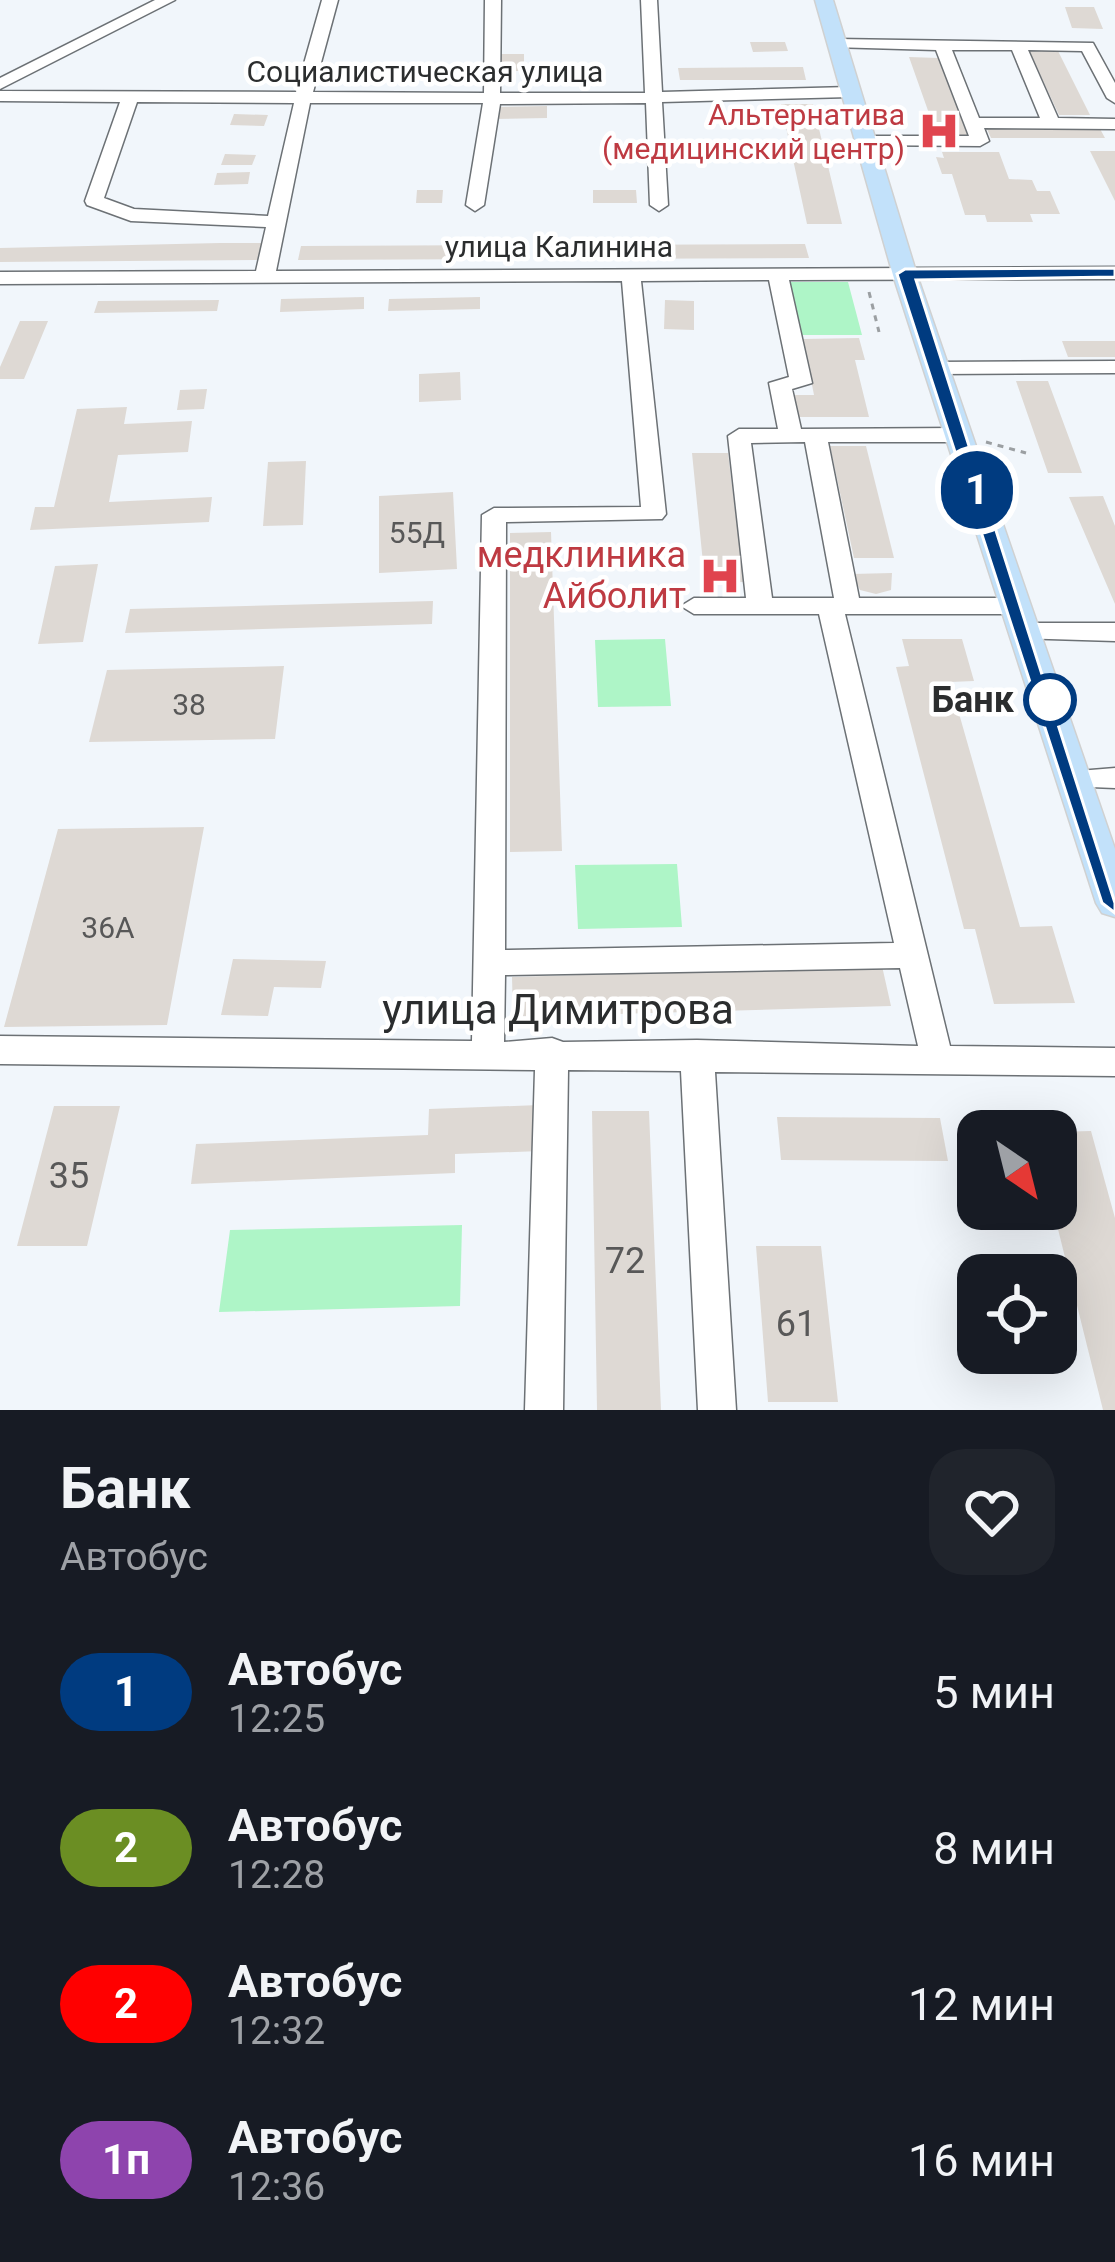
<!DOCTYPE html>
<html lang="ru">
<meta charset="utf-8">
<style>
:root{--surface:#171b24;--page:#20242c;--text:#f1f3f6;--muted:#9ea1a6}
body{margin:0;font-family:Roboto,sans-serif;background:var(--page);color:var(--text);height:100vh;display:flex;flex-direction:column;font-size:45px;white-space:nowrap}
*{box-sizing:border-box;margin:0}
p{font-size:39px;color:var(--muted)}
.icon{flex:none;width:66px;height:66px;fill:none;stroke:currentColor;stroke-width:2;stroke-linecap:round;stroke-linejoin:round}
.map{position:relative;height:1410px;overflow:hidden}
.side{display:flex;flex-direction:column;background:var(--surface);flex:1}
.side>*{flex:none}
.badge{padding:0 24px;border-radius:39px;font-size:42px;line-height:78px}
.needle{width:78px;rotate:145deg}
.buttons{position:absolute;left:957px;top:1110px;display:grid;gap:24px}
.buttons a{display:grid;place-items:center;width:120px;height:120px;border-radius:24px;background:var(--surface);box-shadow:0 12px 48px #0002;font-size:60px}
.map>.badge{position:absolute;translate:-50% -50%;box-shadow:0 0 0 6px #fff}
.round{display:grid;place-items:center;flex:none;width:126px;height:126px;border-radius:36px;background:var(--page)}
.overview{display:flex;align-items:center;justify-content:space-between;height:204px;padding:0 60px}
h1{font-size:57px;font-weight:700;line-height:90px}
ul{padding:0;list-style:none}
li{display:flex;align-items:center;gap:36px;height:156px;padding:0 60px}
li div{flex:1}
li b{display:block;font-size:45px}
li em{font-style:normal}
li .badge{min-width:132px;font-weight:700;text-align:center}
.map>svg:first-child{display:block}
.green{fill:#aef5c7}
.building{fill:#ded9d4}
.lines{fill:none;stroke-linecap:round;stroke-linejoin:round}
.minor-casing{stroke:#6c7175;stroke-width:3}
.major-casing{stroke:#d0d1d1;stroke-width:3}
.path{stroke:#9b9fa2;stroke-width:3;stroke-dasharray:6 6;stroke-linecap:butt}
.minor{fill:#fff;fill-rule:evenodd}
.major{fill:#c2e1fa;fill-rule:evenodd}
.line{fill:#003b80;stroke:#fff;stroke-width:3}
.stop-dot{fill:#fff;stroke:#003b80;stroke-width:6}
.labels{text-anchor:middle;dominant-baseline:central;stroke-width:9;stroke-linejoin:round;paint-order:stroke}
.far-street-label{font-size:30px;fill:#2b2d2e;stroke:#fff}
.far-health-label{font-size:30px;fill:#be3a42;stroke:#fff;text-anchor:end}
.number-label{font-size:30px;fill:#585858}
.health-label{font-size:36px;fill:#be3a42;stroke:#fff;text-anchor:end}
.stop-label{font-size:36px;font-weight:bold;fill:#2b2d2e;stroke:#fff;text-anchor:end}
.near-number-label{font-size:36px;fill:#585858}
.near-street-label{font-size:42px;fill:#2b2d2e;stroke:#fff}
</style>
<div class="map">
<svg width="1115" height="1410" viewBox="0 0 1115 1410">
<rect width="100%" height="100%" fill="#f1f6fb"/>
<!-- green -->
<path class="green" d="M789,282H848L862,335H802Z
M665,639L671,706L598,707L595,640Z
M677,864L682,927L578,929L575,865Z
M462,1225L460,1306L219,1312L230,1230Z"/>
<!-- building -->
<path class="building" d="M1065,7H1094L1103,29L1072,28Z
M750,42H785L788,51L753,52Z
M1029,51H1058L1090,115H1059Z
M501,54H524V63H544V71H510L511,62H500Z
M909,57L938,58L968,136H937Z
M803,67L806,80H680L678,68Z
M781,104H813L842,224H807Z
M547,106V118L493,119L494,107Z
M234,114L268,115L264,126L230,125Z
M986,127H1099L1105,138H991Z
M1090,151H1115V201Z
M942,152H999L1009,179L1032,180L1037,191H1050L1060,214H1030L1033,222H987L985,215H965L952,174H942L936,157L944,158Z
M225,154L256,155L252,165H221Z
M250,172L248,184L214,185L217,173Z
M417,190H443L442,203H416Z
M593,190H636L637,203H593Z
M220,243H263L259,260L0,262V248Z
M805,244L809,258L573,259L572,245Z
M529,245V259L298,260L301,246Z
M364,297V309L280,312L281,299Z
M480,297V309L388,311L389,299Z
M219,300L217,311L94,313L98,301Z
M665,300L694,301V330L664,329Z
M20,321H48L24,379H0V367Z
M859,338L865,360H855L869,417H798L794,395H814L803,339Z
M1062,341H1115V357H1068Z
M460,372L461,400L419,402V374Z
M1016,381H1048L1082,473H1048Z
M207,389L204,409L177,410L180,390Z
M127,407L124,424L192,421L188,452L118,455L109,502L212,497L209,522L30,530L35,507H54L77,409Z
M830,446H866L894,558H854Z
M692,453H728L744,582L705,583Z
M306,461L303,525L263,526L268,462Z
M453,492L457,569L379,573V496Z
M1103,496L1115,526V604L1069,497Z
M551,532L562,851L510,852V533Z
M98,564L83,642L38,644L55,566Z
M892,573L891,590L876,594L860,590L852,574Z
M433,601L432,624L125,633L130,609Z
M902,639H962L974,681L950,682L1020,927L1052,926L1075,1003L994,1004L975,929H964L896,667L909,666Z
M284,666L275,739L89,742L107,670Z
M204,827L167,1025L4,1027L58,829Z
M233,959L278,960L326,961L321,988L274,987L268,1016L221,1015Z
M882,966L891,1006L513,1017L512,977Z
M539,1105L541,1151L455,1154V1173L191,1184L196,1144L428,1135L429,1109Z
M54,1106H120L87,1246H17Z
M592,1111H649L661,1410H597Z
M777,1117L940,1118L948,1161L781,1160Z
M1091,1131L1115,1218V1410H1103L1053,1209L1056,1132Z
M756,1246H821L838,1402H768Z"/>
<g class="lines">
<!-- minor casing -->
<g class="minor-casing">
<path id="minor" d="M155,0H175L0,89V78Z
M322,0H338L313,92L484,93L485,0H501L500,93H645L641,0H657L662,92L850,87L858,92L850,97L662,102L668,205L659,211L650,205L646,103L500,104L484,205L475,211L466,205L483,103H310L276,271L1115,267V279L789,280L812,383L792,389L801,429L959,428L970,435L959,442H828L859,598H1013L1026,606L1013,614H845L950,1046L1115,1048V1076L715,1072L736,1410H698L681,1071L568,1070L563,1410H525L535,1070L0,1064V1036L472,1041L482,515L494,508L641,507L622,281L0,284V272L256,271L266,227L131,221L87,205L85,201L120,102L0,101V91L296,92ZM137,102L294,103L268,216L134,209L104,198ZM769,280L789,377L769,383L778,429H739L728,436L746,598H694L681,606L694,614H819L894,943L505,950L506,522L662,519L666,514L641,281ZM805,442L834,598H772L751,443ZM900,968L918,1046L697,1040L563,1042L552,1038L504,1042L505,975Z
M837,39L1093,43L1115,83V103L1107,98L1082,51L1028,50L1058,118L1115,119V129L984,128L989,141L980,146L859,145L856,141L865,136H969L936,50L831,47L829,44ZM952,50H1012L1040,118H979Z
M1115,361V373L937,374L926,368L937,362Z
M1022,623H1115V641L1013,638L1009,632Z
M1115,768V788L1066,786L1062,779L1066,772Z"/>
</g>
<!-- major casing -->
<g class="major-casing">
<path id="major" d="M815,0H833L917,275L1115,849V917L1102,913L1096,903L893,275Z"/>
</g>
<!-- path -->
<path class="path" d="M869,292L879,332
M986,442L1026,453"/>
<!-- minor -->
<use href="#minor" class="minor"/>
<!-- major -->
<use href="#major" class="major"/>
</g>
<!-- line -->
<path class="line" d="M1115,268V277L916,280L1115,903V913L1102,903L897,274L905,269Z"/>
<!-- icons -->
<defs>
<g id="hospital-bare" transform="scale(3.24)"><path d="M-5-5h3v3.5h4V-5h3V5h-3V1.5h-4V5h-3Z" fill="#e0444e" stroke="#fff" stroke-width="2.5" paint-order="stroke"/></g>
</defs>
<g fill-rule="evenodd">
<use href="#hospital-bare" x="939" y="131"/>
<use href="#hospital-bare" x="720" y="576"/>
</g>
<!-- markers -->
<circle class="stop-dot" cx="1050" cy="700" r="24"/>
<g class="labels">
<!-- far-street labels -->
<g class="far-street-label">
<text x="425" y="71">Социалистическая улица</text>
<text x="559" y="246">улица Калинина</text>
</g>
<!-- far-health labels -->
<g class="far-health-label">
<text x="905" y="114">Альтернатива<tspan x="905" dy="34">(медицинский центр)</tspan></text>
</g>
<!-- number labels -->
<g class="number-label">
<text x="417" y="532">55Д</text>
<text x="189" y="704">38</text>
<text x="108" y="927">36А</text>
</g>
<!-- health labels -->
<g class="health-label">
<text x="686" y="555">медклиника<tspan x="686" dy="41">Айболит</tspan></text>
</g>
<!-- stop labels -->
<g class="stop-label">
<text x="1014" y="700">Банк</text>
</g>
<!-- near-number labels -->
<g class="near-number-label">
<text x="69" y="1176">35</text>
<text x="625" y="1261">72</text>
<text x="796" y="1324">61</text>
</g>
<!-- near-street labels -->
<g class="near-street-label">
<text x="558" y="1009">улица Димитрова</text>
</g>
</g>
</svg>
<div class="buttons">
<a><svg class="needle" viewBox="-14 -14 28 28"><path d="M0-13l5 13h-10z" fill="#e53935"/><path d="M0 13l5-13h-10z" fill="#9ea1a6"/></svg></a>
<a><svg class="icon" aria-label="locate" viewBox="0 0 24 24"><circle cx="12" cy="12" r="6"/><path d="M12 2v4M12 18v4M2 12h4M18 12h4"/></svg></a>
</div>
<b class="badge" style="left:977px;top:490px;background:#003b80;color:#fff">1</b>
</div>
<section class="side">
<div class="overview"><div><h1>Банк</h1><p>Автобус</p></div><a class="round"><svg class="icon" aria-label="heart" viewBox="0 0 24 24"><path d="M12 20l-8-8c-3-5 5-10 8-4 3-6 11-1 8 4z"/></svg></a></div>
<ul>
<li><span class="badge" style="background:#003b80;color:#fff">1</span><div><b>Автобус</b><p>12:25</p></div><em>5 мин</em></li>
<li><span class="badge" style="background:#6b8e23;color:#fff">2</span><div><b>Автобус</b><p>12:28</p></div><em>8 мин</em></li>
<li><span class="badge" style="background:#f00;color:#fff">2</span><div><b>Автобус</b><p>12:32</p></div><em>12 мин</em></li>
<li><span class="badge" style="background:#8e44ad;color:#fff">1п</span><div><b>Автобус</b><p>12:36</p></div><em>16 мин</em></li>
</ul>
</section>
